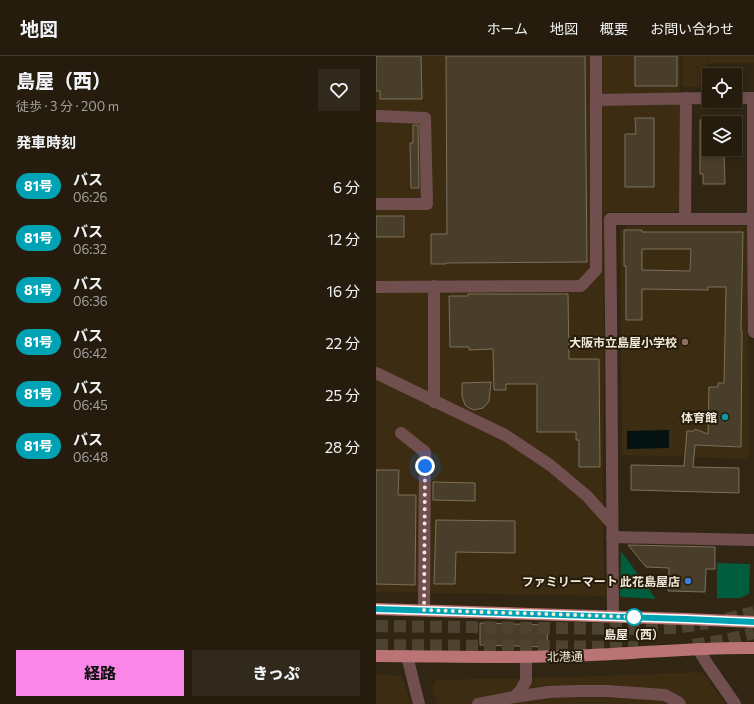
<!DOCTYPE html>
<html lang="ja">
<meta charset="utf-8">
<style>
:root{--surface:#251c0e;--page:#31291c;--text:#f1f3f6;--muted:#a3a19e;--line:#423a2e;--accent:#fa87e7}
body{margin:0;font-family:Commissioner,"Noto Sans JP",sans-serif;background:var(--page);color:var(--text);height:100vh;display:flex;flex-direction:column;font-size:15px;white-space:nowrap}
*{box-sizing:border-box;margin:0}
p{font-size:13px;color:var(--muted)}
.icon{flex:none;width:22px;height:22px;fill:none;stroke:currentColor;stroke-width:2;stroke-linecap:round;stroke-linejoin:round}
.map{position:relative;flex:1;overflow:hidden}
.panel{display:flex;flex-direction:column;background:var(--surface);width:376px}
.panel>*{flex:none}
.badge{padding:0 8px;border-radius:13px;font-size:14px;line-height:26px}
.tools{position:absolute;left:326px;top:12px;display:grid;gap:8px}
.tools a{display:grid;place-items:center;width:40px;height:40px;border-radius:0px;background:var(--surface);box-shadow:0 2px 6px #0003,0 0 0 1px var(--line);font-size:20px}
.you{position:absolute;width:20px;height:20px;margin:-10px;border:3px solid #fff;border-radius:50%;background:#1a73e8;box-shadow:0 0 0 6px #1a73e833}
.map>.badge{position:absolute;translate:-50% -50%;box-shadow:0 0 0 2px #fff}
h2{padding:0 16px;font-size:15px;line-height:36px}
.round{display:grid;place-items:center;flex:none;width:42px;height:42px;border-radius:0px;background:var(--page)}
.summary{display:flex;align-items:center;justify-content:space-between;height:68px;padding:0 16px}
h1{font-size:19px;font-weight:800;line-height:30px}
.action{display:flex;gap:8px;margin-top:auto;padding:8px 16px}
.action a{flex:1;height:46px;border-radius:0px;background:var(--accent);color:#111;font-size:16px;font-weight:800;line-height:46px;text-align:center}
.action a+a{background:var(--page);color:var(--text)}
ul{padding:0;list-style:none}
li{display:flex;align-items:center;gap:12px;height:52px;padding:0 16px}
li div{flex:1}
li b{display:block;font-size:15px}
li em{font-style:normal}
li .badge{min-width:44px;font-weight:700;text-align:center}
header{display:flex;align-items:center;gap:24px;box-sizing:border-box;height:56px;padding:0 20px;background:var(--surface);border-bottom:1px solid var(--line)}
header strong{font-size:19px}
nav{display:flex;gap:22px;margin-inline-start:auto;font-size:14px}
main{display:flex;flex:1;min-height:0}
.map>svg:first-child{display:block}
.built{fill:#3b2c12}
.green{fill:#005e3e}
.water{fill:#041212}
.building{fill:#493e2a;stroke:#7d705b;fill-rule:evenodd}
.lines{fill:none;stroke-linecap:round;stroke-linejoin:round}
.highway-tunnel{stroke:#4e4331;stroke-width:12;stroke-dasharray:12 6;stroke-linecap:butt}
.minor{stroke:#724f4f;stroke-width:12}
.major{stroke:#bb7475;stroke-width:12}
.line-casing{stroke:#fff;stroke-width:9}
.line{stroke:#00a3b4;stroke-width:6}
.walk{stroke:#f0e9dd;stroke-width:4;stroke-dasharray:0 7.2}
.education-dot{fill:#8d6e63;stroke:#271c09;stroke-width:1.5}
.culture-dot{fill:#0f9aa8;stroke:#271c09;stroke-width:1.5}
.shop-dot{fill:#3f7fe0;stroke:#271c09;stroke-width:1.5}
.stop-dot{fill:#fff;stroke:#00a3b4;stroke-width:2}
.labels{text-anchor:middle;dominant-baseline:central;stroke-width:4;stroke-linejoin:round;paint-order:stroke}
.poi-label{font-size:12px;font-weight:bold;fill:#f0e9dd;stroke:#271c09;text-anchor:end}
.stop-label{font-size:12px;font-weight:bold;fill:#f0e9dd;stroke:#271c09}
.street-label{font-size:12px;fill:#f0e9dd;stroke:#271c09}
</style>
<header>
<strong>地図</strong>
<nav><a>ホーム</a><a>地図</a><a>概要</a><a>お問い合わせ</a></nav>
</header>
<main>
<section class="panel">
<div class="summary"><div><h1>島屋（西）</h1><p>徒歩 · 3 分 · 200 m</p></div><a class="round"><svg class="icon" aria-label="heart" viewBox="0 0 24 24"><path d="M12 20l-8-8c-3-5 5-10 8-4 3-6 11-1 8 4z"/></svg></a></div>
<h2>発車時刻</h2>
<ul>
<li><span class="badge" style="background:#00a3b4;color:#fff">81号</span><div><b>バス</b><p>06:26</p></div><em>6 分</em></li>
<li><span class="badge" style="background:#00a3b4;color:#fff">81号</span><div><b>バス</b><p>06:32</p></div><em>12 分</em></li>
<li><span class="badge" style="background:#00a3b4;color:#fff">81号</span><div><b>バス</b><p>06:36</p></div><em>16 分</em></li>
<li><span class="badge" style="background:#00a3b4;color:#fff">81号</span><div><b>バス</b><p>06:42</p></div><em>22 分</em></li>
<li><span class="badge" style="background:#00a3b4;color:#fff">81号</span><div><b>バス</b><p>06:45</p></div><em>25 分</em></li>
<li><span class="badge" style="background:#00a3b4;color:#fff">81号</span><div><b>バス</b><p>06:48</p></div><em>28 分</em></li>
</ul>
<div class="action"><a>経路</a><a>きっぷ</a></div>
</section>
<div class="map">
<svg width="378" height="648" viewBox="0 0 378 648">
<rect width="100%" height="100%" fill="#312613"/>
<!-- built -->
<path class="built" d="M0,0H304V152L301,156H228L227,497L230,540L0,536Z
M306,0H331V31H306Z
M332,0H378V7H332Z
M252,170H372L373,403L246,399L244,174Z
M326,616L350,648H61L56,631L60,624L193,621Z
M0,618L26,620L35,648H0Z"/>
<!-- green -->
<path class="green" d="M245,495L280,543L247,541L244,540Z
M341,507L374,508L373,538L364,542H341Z"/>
<!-- water -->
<path class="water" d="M293,374V392L251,393V375Z"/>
<!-- building -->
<path class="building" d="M0,0H45L46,43H4V35H0Z
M70,0H209L211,206L70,207V208H55V178H71Z
M259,0H301V30H259Z
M259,62H278V131H249V78H260Z
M324,64H333V93H348L349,128H327V118H324Z
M37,69H42L43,132H35L34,87H37Z
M0,160H28V181H0Z
M248,174H266V176H367L365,275H366L365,391L319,389L317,411L363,412V437L255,434V409L308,410L311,375H318L319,373L332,378L333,331H342V327H348L350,231H332V234L266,233V264H250V210H248ZM266,193H315L314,215L266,214Z
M92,238H192L193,303H223L224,411H203V384H200V376H161V328H130V334H118L117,293L93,294V291H74L73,240H92Z
M115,326L113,345L110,349L107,352L102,353L98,354L93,352L89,349L86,340V327Z
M0,414H23L22,439H40L39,529L0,528Z
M57,426L99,427V445L57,444Z
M60,464L139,465V497L80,496L79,528H58Z
M252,489L339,491V513H330L329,536L292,535L293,512L270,511Z
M104,567L172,569L171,591L104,589Z"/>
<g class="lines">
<!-- highway-tunnel -->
<path class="highway-tunnel" d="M350,563L378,556
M0,570L256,573L300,572L332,567
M0,589L262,591
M317,589L349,584L378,577"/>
<!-- minor -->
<path class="minor" d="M359,42H378
M377,42V163L378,276
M220,44L333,42
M0,60L49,62L51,148H0
M309,163L310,42
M58,230V346
M0,231L205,230L220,214V0
M0,317L129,379L174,409L211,440L236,468
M25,377L49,396L48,554
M236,481L378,484
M237,560L235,255L234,163H378
M322,593L332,609L359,648
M31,600L43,648
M138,641L173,636L200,635H231L289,639L302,646L304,648
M102,648L138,641L144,635L150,625V601"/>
<!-- major -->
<path class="major" d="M0,553L310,563L378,566
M0,600C72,600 143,603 215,599C269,597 324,591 378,592"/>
</g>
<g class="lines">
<!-- line casing -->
<g class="line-casing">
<path id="line" d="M0,553L310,563L378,566"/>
</g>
<!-- line -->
<use href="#line" class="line"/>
<!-- walk -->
<path class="walk" d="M49,410L48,554L258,561"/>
</g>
<!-- markers -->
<circle class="education-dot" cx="309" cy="286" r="4"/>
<circle class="culture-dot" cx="349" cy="361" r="4"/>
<circle class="shop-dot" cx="312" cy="525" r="4"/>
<circle class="stop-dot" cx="258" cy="561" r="8"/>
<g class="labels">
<!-- poi labels -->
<g class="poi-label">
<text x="301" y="286">大阪市立島屋小学校</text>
<text x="341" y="361">体育館</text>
<text x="304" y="525">ファミリーマート 此花島屋店</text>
</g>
<!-- stop labels -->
<g class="stop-label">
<text x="258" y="578">島屋（西）</text>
</g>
<!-- street labels -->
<g class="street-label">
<text transform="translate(189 600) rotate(-1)">北港通</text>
</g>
</g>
</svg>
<div class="tools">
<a><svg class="icon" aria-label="locate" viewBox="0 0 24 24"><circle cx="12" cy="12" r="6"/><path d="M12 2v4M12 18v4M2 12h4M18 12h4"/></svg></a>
<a><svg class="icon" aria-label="layers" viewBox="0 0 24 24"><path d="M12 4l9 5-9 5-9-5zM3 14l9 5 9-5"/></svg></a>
</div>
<div class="you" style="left:49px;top:410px"></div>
</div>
</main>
